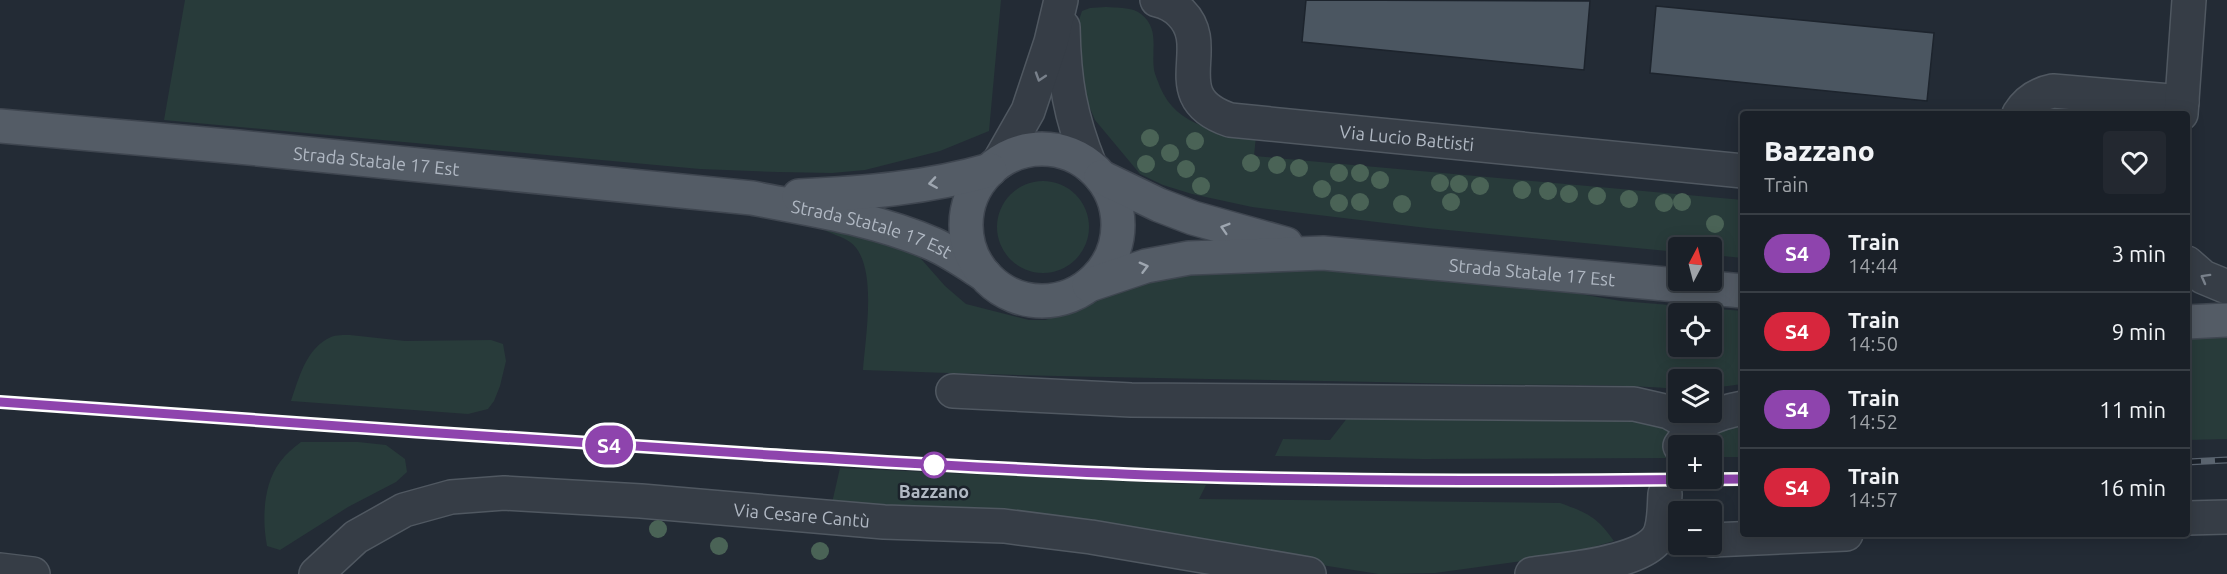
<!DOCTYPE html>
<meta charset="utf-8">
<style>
:root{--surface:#1a2028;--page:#232830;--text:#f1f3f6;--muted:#9fa3a8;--line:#383e45}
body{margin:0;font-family:Ubuntu,sans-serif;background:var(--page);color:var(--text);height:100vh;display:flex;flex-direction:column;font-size:22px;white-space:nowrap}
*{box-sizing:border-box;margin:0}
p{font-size:20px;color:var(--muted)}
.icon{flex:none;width:33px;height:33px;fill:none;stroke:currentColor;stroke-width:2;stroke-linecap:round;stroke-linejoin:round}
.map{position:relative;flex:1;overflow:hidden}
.sheet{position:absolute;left:1740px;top:111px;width:450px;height:426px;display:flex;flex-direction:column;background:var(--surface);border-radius:6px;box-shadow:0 3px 15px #0003,0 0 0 2px var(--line)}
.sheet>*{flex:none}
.badge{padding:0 12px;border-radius:20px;font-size:21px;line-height:39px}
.needle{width:39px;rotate:7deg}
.tools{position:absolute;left:1668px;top:237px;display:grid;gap:12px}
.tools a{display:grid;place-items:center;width:54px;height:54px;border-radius:6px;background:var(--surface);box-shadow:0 3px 15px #0003,0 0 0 2px var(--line);font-size:30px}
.map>.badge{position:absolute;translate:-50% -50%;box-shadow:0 0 0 3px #fff}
.round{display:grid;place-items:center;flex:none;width:63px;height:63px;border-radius:6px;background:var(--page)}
.headline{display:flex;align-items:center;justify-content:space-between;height:102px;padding:0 24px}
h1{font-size:28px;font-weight:800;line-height:45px}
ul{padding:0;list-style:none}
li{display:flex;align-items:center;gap:18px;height:78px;padding:0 24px;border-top:2px solid var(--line)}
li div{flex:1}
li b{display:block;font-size:22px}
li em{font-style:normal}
li .badge{min-width:66px;font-weight:700;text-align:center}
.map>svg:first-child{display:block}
.green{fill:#283b3a;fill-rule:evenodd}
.building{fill:#4b5661;stroke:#1d242d;stroke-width:1.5}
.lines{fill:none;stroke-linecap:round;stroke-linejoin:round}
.minor-casing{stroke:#505861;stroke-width:36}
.major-casing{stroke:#3f4650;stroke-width:36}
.minor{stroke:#363d46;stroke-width:33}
.major{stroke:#545c66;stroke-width:33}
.rail-casing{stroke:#5a646f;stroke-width:7}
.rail{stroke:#1b222b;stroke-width:4.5;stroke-dasharray:14;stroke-linecap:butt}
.tree{fill:#4a6356}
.oneway{stroke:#79818b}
.oneway2{stroke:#9ea6b0}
.line-casing{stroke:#fff;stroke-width:14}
.line{stroke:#8e44ad;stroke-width:9}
.stop-dot{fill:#fff;stroke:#8e44ad;stroke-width:3}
.labels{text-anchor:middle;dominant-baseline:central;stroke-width:5;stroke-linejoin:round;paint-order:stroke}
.street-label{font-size:18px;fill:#b0b8c3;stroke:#1b222b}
.stop-label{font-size:18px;font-weight:bold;fill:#b0b8c3;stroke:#1b222b}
</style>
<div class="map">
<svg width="2227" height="574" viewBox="0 0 2227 574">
<rect width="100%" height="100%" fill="#232b35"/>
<!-- green -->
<path class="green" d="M185,0H1001L989,131L940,151L865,170L832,173L778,172L700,169L164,120Z
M1106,7C1117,8 1133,7 1141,14C1160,29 1151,49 1154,70C1155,75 1158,81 1160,87C1177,127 1218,132 1256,136L1254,156L1743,200V258L1712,255V248H1678V252L1427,228L1252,207L1192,194L1163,185L1140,174L1095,120L1084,94L1078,70V23L1082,11L1090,8Z
M997 227a46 46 0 1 1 92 0a46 46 0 1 1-92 0Z
M824,230L875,240L915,252L945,286L966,304L1029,320H1045L1072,312L1093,301L1112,286L1137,274L1265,263L1515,283L1621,301L1743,311V384L1712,388V380H1678V389C1606,383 1534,386 1461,384C1262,379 1062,378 863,370C865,338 879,263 850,242C843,237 832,234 824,230ZM1678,314H1712V346H1678Z
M2227,330V439L2187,440V333Z
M350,335L405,341L491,340L503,344L506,361L500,386L494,401L488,409L468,414L291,401C299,378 306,348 331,337C336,335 344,335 350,335Z
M1743,415V457H1712V446H1678V458L1424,459L1275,456L1283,439L1330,440L1348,417Z
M301,442H358L386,445L405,459L407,472L396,482L348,507L280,550L267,546C262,520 263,484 280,462C286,454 293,448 301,442Z
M840,468L1206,485L1199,499L1560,503C1588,513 1597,517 1614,541L1565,555L1435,573L1379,574L1302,562L1069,521L919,506L832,503Z"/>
<!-- building -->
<path class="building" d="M1306,0L1590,1L1584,70L1302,42Z
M1656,6L1934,33L1927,101L1650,73Z"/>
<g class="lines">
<!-- minor casing -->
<g class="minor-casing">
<g id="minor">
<path id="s1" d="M1157,0C1166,2 1174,6 1181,13C1216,48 1162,97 1230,120L1743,171"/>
<path d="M1063,27C1064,81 1070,116 1090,166"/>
<path d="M2019,114C2027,101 2038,94 2053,91L2182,102"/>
<path d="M2181,114L2189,0"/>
<path d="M999,162L1028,111L1051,42L1061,0"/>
<path d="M2187,263L2203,277L2227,287"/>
<path d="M953,391L1131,400L1634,404L1669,412L1695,427"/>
<path d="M1680,446C1695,421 1716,413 1743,408"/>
<path d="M2187,518L2227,517"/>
<path d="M1712,540L1846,534"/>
<path d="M0,570L33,574"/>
<path id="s2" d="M316,574L356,537L404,510L451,497L504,493L641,501L884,522L1004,526L1091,537L1309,574"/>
<path d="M1532,574C1561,570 1638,564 1657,539C1665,528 1664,508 1665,494"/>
</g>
</g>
<!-- major casing -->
<g class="major-casing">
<g id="major">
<path id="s3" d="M0,126L238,147L752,198C813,210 876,219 933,244C951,252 968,264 985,275"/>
<circle cx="1042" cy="225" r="76"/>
<path d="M1101,177L1159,205L1193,218L1286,244"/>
<path d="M799,196C864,193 928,188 990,170"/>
<path id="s4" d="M1089,285L1146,266L1189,258L1323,253L1743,291"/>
<path d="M2187,322L2227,320"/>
</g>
</g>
<!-- minor -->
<use href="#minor" class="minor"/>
<!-- major -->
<use href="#major" class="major"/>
<!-- rail casing -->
<g class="rail-casing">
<path id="rail" d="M0,402C394,430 787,463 1182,476C1369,483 1556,482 1743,479
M2187,462L2227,460"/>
</g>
<!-- rail -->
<use href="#rail" class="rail"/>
</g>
<!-- trees -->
<g class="tree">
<circle cx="1150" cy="138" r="9"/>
<circle cx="1195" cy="141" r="9"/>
<circle cx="1170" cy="153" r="9"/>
<circle cx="1251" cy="163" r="9"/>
<circle cx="1146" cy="164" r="9"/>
<circle cx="1277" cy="165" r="9"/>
<circle cx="1299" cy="168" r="9"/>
<circle cx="1186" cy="169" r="9"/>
<circle cx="1339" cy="173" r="9"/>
<circle cx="1360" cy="173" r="9"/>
<circle cx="1380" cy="180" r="9"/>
<circle cx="1440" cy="183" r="9"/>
<circle cx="1459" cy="184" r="9"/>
<circle cx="1201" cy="186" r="9"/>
<circle cx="1480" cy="186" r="9"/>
<circle cx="1322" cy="189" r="9"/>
<circle cx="1522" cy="190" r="9"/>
<circle cx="1548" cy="191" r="9"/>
<circle cx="1569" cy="194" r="9"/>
<circle cx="1597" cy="196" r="9"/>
<circle cx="1629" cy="199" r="9"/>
<circle cx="1360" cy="202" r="9"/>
<circle cx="1451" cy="202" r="9"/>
<circle cx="1682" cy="202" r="9"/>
<circle cx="1339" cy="203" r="9"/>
<circle cx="1664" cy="203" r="9"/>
<circle cx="1402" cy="204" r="9"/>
<circle cx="1715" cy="224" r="9"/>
<circle cx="658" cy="529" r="9"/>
<circle cx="719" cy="546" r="9"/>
<circle cx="820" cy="551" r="9"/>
</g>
<!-- one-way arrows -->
<defs><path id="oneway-chevron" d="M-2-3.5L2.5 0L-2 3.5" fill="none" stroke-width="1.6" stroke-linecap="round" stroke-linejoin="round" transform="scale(1.5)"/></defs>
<g class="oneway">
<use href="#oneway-chevron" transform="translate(1040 77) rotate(108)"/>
<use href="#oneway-chevron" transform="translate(2205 278) rotate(-151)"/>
</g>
<g class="oneway2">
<use href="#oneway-chevron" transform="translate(933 183) rotate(171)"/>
<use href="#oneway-chevron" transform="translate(1225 228) rotate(-163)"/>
<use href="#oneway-chevron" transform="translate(1144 267) rotate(-15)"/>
</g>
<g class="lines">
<!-- line casing -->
<g class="line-casing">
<path id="line" d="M0,402C257,420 513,439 770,455C907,463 1044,472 1182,476C1369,482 1556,481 1743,479"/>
</g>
<!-- line -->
<use href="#line" class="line"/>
</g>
<!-- markers -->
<circle class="stop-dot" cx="934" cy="465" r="12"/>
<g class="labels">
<!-- street labels -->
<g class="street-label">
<text stroke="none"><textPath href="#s1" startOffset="334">Via Lucio Battisti</textPath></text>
<text stroke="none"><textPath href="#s3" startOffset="378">Strada Statale 17 Est</textPath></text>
<text stroke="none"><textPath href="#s3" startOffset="879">Strada Statale 17 Est</textPath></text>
<text stroke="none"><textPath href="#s4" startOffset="448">Strada Statale 17 Est</textPath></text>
<text stroke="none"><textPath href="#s2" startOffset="510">Via Cesare Cantù</textPath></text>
</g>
<!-- stop labels -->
<g class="stop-label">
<text x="934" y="491">Bazzano</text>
</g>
</g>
</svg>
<div class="tools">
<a><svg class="needle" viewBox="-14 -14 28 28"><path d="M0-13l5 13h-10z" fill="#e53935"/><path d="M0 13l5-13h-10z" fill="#9fa3a8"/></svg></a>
<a><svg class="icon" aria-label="locate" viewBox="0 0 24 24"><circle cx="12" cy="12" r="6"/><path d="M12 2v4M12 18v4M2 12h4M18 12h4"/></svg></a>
<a><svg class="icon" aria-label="layers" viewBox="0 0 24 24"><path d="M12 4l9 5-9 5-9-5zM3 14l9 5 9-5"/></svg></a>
<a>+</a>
<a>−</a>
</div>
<b class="badge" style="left:609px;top:445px;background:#8e44ad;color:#fff">S4</b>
<section class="sheet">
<div class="headline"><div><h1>Bazzano</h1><p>Train</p></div><a class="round"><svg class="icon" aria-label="heart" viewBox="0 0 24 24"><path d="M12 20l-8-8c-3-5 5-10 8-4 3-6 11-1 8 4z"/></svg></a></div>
<ul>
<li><span class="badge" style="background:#8e44ad;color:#fff">S4</span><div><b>Train</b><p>14:44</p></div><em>3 min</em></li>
<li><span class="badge" style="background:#d7263d;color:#fff">S4</span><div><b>Train</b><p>14:50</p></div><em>9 min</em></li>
<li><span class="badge" style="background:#8e44ad;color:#fff">S4</span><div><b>Train</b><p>14:52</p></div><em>11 min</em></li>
<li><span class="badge" style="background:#d7263d;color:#fff">S4</span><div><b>Train</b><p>14:57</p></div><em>16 min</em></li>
</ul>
</section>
</div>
